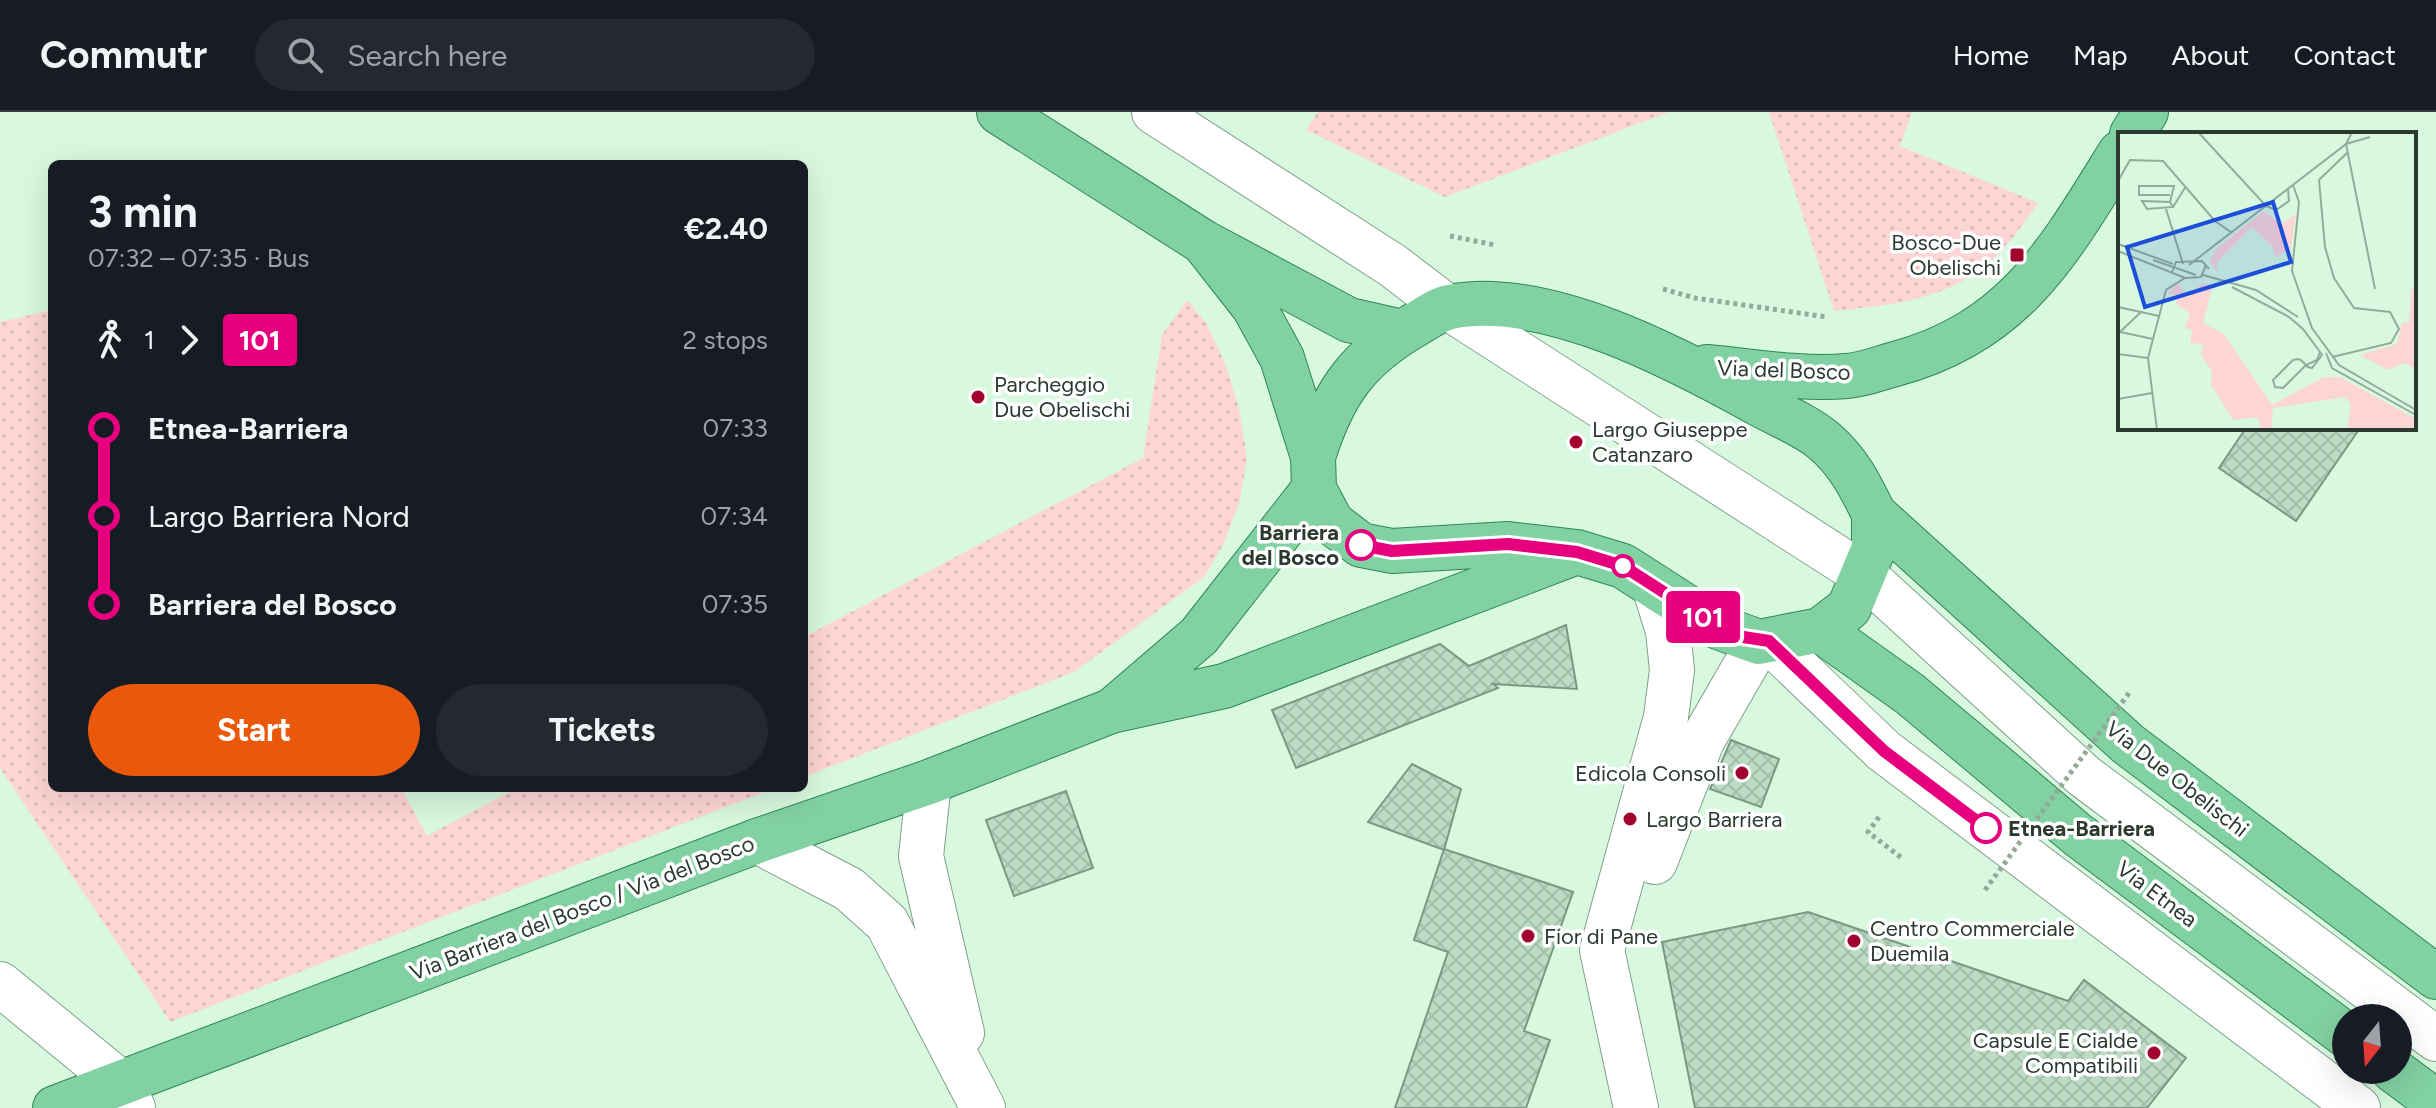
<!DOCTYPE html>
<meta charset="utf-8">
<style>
:root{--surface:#171b24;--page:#242831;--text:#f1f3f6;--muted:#9ea1a6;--line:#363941;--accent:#ea580c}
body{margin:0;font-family:Figtree,sans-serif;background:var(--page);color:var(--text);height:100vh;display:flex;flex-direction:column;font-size:30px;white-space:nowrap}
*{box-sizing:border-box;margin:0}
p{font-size:26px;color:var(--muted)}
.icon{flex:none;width:44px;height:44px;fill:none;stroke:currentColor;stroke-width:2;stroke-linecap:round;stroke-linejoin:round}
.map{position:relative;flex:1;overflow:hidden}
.side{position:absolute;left:48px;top:48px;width:760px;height:632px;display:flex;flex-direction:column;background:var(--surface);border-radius:12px;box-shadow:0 8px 32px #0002}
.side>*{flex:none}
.badge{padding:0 16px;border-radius:6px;font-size:28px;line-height:52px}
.needle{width:52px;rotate:197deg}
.fabs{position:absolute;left:2332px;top:892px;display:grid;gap:16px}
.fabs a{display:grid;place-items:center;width:80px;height:80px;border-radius:50%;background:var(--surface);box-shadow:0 8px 32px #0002;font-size:40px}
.map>.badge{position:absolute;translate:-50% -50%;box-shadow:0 0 0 4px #fff}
.legs{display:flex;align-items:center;gap:12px;height:88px;padding:0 40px;font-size:26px}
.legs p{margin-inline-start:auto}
.overview{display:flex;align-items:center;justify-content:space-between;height:136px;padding:0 40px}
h1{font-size:44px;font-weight:700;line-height:60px}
.button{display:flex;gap:16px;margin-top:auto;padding:16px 40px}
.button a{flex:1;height:92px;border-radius:48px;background:var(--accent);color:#fff;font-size:32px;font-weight:700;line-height:92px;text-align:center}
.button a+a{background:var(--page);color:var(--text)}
ul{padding:0 40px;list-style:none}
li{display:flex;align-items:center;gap:28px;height:88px;font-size:30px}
li i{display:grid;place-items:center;width:12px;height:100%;margin:0 10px;background:currentColor}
li i::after{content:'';width:20px;height:20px;margin:-10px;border:6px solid;border-radius:50%;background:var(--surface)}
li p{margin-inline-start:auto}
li:first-child i{background:linear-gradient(#0000 50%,currentColor 0)}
li:last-child i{background:linear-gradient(currentColor 50%,#0000 0)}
header{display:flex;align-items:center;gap:48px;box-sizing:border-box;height:112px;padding:0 40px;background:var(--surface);border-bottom:2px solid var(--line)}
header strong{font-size:38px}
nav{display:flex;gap:44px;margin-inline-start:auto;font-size:28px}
.search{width:560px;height:72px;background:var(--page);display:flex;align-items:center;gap:20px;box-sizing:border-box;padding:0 28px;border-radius:44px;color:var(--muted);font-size:30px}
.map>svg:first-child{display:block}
.grass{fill:url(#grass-dots)}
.building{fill:url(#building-cross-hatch);stroke:#7b9982;stroke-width:2}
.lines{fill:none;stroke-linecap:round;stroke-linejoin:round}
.minor-casing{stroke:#82a089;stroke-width:46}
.major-casing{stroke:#2d8852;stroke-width:46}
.path{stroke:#92aa97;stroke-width:5;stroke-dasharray:4 4;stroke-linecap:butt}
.minor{stroke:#fff;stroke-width:44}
.major{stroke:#82d1a3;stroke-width:44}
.path-bridge{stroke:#92aa97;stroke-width:5;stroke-dasharray:4 4;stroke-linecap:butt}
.line-1-casing{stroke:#fff;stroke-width:18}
.line-1{stroke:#e6007e;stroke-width:12}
.poi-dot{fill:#a2022e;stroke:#fff;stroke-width:3}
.stop-1-dot{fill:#fff;stroke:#e6007e;stroke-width:4}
.labels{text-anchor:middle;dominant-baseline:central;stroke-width:7;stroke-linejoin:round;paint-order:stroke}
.poi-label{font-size:22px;fill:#2c392f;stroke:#fff;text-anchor:start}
.street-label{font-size:22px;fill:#2c392f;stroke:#fff}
.stop-label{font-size:22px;font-weight:bold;fill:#2c392f;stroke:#fff;text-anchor:end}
.inset-road{fill:none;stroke:#93ac99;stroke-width:2}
.view{fill:#1d4ed8;fill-opacity:0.15;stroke:#1d4ed8;stroke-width:4}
.inset-edge{fill:none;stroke:#2c392f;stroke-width:4}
</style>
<header>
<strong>Commutr</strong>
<div class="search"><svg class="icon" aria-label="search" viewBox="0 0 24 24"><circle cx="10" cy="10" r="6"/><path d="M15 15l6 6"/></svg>Search here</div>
<nav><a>Home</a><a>Map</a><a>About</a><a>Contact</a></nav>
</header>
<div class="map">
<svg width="2436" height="996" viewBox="0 0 2436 996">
<defs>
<pattern id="grass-dots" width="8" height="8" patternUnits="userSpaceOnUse" patternTransform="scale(2)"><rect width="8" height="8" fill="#fed5d5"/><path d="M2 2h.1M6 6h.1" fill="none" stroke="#dab8b7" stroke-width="1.8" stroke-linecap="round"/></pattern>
<pattern id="building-cross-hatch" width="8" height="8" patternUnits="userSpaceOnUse" patternTransform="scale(2)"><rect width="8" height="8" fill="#bddcc4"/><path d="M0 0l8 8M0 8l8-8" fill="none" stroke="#a3bea9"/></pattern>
</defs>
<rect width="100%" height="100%" fill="#d8f8df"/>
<!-- grass -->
<path class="grass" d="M1318,0H1669L1445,85L1306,18Z
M1769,0H1912L1900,34L2038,91C1981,179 1934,189 1834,199Z
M1187,188L1207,212L1226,254L1239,297L1247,346L1240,388L1224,431L1204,465L1074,560L804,665V525L1143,346L1162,223Z
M52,198V676H401L427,724L517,676H775L170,910L0,656V210Z"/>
<!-- building -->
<path class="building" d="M2246,316H2360L2296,409L2219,356Z
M1566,513L1577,577L1493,572L1498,576L1296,656L1272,598L1440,532L1469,554Z
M1731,628L1779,647L1761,695L1710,677Z
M1412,652L1461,677L1444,738L1368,710Z
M1066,679L1093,756L1014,784L986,708Z
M1444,737L1573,780L1524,919L1550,928L1526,996H1395L1448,840L1414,828Z
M1808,800L2068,889L2084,868L2186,946L2147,996H1695L1662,830Z"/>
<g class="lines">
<!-- minor casing -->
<g class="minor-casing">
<path id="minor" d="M1154,0L1392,153L1447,195L1864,463L2084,664L2436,927
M1769,529L1884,639L2358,996
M929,670L921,744L962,921
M757,729L849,777L887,811L983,996
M1655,750L1702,629L1759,530
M0,872L121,971L133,996
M1636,996L1602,838L1666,605L1672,558L1668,519L1654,474"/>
</g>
<!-- major casing -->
<g class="major-casing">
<path id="major" d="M999,0L1203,130L1349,208L1402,220
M2132,22L2146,0
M1203,130L1254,195L1282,246L1313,345L1314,377L1332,411L1361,433L1392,439L1508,432L1577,440L1623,454L1718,515L1759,530L1820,518L1849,496L1874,436V402
M1707,255C1753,259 1801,268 1847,264C1863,263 1880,256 1895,252C2015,220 2059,139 2120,41
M1313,345C1333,280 1358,245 1418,211C1428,205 1439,197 1450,195C1545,176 1678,247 1759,292C1779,303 1805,313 1823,328C1848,349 1860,373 1874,402L2128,632L2436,865
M1820,518L1910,582L2078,723L2346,923
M1114,597L1199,524L1314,377
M2393,958L2436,990
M55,996L757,729L929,670L1111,599L1224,574L1577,440"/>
</g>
<!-- path -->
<path class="path" d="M1450,124L1495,133
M1663,177L1695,186L1827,205
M1879,705L1868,720L1903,747"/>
<!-- minor -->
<use href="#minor" class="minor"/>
<!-- major -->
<use href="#major" class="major"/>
<!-- path-bridge -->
<path class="path-bridge" d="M1985,778L2129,581"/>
</g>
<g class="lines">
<!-- line-1 casing -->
<g class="line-1-casing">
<path id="line-1" d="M1361,433L1392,439L1508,432L1577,440L1623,454L1718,515L1737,524L1769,529L1884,639L1986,716"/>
</g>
<!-- line-1 -->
<use href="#line-1" class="line-1"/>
</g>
<!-- markers -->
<g class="poi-dot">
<rect x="2009" y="135" width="16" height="16" rx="4"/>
<circle cx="978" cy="285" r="8"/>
<circle cx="1576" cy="330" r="8"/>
<circle cx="1742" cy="661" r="8"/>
<circle cx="1630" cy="707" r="8"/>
<circle cx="1528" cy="824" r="8"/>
<circle cx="1854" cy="829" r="8"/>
<circle cx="2154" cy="941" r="8"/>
</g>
<g class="stop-1-dot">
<circle cx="1361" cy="433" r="14"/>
<circle cx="1623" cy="454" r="10"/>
<circle cx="1986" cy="716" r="14"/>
</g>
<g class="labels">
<!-- poi labels -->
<g class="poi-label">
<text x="2001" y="130" text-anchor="end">Bosco-Due<tspan x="2001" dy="25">Obelischi</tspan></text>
<text x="994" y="272">Parcheggio<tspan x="994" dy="25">Due Obelischi</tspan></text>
<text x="1592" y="317">Largo Giuseppe<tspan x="1592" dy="25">Catanzaro</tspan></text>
<text x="1726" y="661" text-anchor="end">Edicola Consoli</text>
<text x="1646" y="707">Largo Barriera</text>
<text x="1870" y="816">Centro Commerciale<tspan x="1870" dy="25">Duemila</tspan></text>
<text x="1544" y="824">Fior di Pane</text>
<text x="2138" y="928" text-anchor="end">Capsule E Cialde<tspan x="2138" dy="25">Compatibili</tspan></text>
</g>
<!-- street labels -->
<g class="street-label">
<text transform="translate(1784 258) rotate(2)">Via del Bosco</text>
<text transform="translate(2177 667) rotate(38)">Via Due Obelischi</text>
<text transform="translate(2157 782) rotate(37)">Via Etnea</text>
<text transform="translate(582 796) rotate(-21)">Via Barriera del Bosco / Via del Bosco</text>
</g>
<!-- stop labels -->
<g class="stop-label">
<text x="1339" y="420">Barriera<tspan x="1339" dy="25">del Bosco</tspan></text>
<text x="2008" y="716" text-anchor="start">Etnea-Barriera</text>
</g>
</g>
<!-- overview -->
<g transform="translate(2118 20)">
<rect width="298" height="298" fill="#d8f8df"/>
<path d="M146,79L163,92L178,82L173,116L157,125L155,115L134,95L99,130V140L92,129L99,116ZM85,151L95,153L85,191L106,202L154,273L206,245H222L298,287V298H229L233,272L227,265L155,276L153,298H144L139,285L115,288L93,253L94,240L83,223L85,212L72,211L74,198L67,196L72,181L58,172L59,163L49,162L60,152L69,164ZM293,157H298V237L286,231L270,238L242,223L279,212L284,190L291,191Z" fill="#fed5d5"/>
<path class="inset-road" d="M80,0L148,74L158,78L171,69L170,57M252,5L228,12L257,157M0,49L12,28L45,29L97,89L113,100M175,53L181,70L174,139L194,196L221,233L298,278M52,63H21V54H56L52,70M24,69L52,70L55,75L29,77ZM55,75L68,54M48,77L65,132M0,112L55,132M0,119L67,146L83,145L88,133M35,128L78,143M71,133L228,12L234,0M54,140L58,130L84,129L91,137M85,143L138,158L180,185M114,155L171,185L185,197L202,220L204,223L194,236L190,235L183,228L180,227L175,228L155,248L157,255L165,256L188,233L199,228L202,220M0,175L41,184M23,180L2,200L35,207M208,221L214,236L298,283M0,222L30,226M214,225L273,211L281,197L272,180L236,176L216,146L207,115L201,48L230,20M0,267L34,261M39,298L30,226L48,158L67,146"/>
<path class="view" d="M155,70L173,130L27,175L9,115Z"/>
<rect width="298" height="298" class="inset-edge"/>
</g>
</svg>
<div class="fabs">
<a><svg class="needle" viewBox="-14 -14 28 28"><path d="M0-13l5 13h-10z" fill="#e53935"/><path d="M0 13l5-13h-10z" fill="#9ea1a6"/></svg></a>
</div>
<b class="badge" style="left:1703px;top:505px;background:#e6007e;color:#fff">101</b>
<section class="side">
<div class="overview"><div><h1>3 min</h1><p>07:32 – 07:35 · Bus</p></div><b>€2.40</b></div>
<div class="legs"><svg class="icon" aria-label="walk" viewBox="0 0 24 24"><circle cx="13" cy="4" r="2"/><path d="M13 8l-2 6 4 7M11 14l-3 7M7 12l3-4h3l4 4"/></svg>1<svg class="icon" aria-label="forward" viewBox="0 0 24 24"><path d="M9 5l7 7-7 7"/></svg><b class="badge" style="background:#e6007e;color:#fff">101</b><p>2 stops</p></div>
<ul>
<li><i style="color:#e6007e"></i><b>Etnea-Barriera</b><p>07:33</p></li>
<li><i style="color:#e6007e"></i><span>Largo Barriera Nord</span><p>07:34</p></li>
<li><i style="color:#e6007e"></i><b>Barriera del Bosco</b><p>07:35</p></li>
</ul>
<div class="button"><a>Start</a><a>Tickets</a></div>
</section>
</div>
